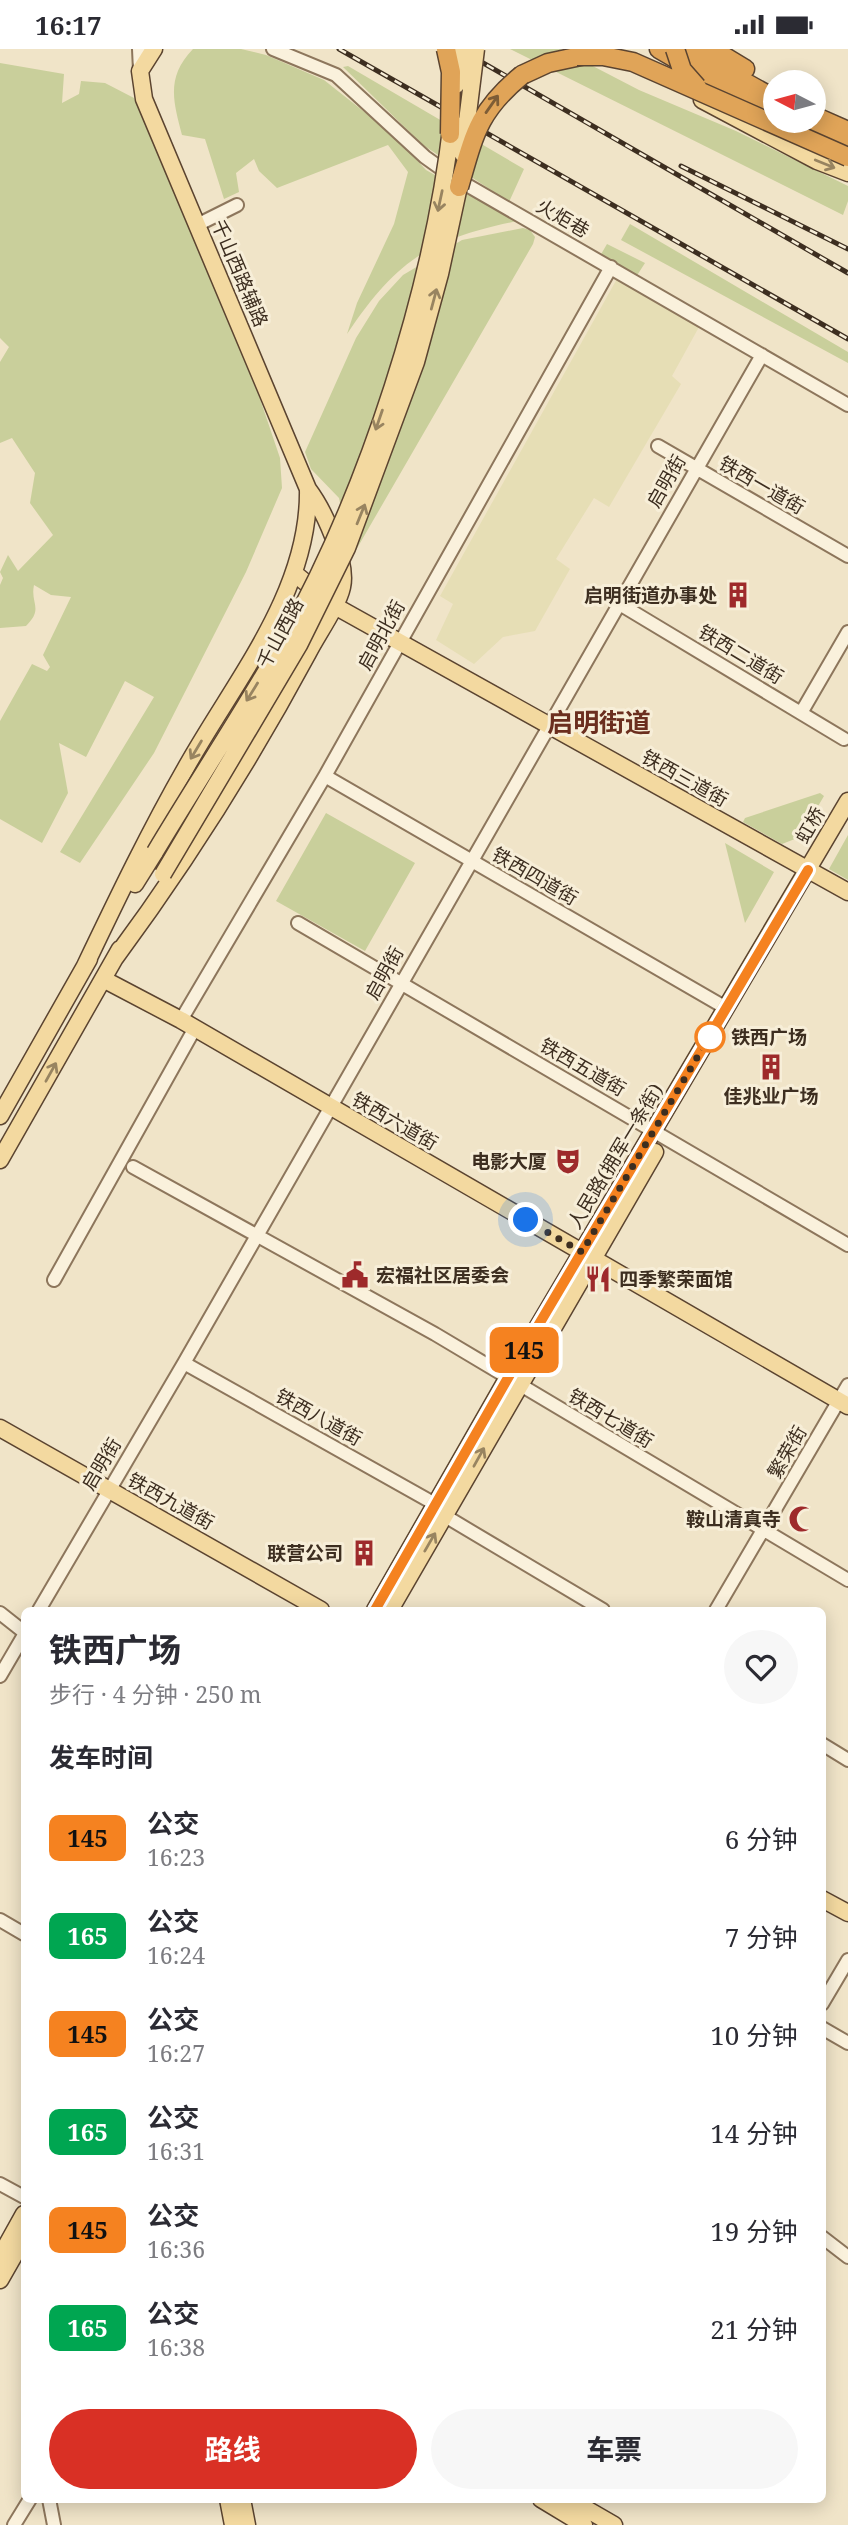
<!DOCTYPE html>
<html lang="zh">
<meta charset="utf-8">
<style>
:root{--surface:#fff;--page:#f7f7f7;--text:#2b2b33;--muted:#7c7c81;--accent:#d93025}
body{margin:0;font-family:"Noto Serif","Noto Sans SC",serif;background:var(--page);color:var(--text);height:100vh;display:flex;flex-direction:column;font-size:26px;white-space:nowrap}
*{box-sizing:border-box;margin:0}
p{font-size:23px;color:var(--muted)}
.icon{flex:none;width:38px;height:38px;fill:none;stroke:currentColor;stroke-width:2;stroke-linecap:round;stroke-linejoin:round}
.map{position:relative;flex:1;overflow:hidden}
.side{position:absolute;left:21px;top:1558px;width:805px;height:896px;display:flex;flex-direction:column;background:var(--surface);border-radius:10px;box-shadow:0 4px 18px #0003}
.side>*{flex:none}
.badge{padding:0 14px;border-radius:10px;font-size:24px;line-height:46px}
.needle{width:46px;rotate:276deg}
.tools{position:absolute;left:763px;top:21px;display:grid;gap:14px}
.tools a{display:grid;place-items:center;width:63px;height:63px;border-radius:50%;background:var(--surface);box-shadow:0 4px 18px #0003;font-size:35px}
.you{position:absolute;width:35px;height:35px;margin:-18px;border:5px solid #fff;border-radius:50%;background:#1a73e8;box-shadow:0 0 0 10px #1a73e833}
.map>.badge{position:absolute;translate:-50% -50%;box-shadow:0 0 0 4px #fff}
h2{padding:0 28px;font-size:26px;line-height:63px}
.round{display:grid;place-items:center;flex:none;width:74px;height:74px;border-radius:37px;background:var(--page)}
.overview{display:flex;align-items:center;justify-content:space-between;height:119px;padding:0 28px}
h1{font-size:33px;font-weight:700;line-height:52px}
.button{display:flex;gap:14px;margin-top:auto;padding:14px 28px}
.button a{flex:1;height:80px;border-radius:42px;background:var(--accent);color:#fff;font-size:28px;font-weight:700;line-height:80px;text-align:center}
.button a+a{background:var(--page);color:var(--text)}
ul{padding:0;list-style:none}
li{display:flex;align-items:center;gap:21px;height:98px;padding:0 28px}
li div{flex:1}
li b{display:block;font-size:26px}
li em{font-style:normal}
li .badge{min-width:77px;font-weight:700;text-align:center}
.status{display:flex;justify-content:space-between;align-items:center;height:49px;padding:0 35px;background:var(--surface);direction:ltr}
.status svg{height:19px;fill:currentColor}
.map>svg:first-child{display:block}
.farmland{fill:#e6deb5}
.green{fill:#c9cf9b}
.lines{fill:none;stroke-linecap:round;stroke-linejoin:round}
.minor-casing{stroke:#8d765c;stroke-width:16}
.major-casing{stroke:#5b4430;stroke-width:19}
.highway-casing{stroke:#5b4430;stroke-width:21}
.minor{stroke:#faf1dc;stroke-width:12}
.major{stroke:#f3d9a0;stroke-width:16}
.highway{stroke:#e0a458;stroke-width:18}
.rail-casing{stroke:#3d2e20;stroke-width:5}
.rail{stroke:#f7eed8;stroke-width:2.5;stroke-dasharray:8;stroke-linecap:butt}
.major-bridge-casing{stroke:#5b4430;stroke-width:19;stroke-linecap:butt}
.highway-bridge-casing{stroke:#5b4430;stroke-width:21;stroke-linecap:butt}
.major-bridge{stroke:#f3d9a0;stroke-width:16}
.highway-bridge{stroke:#e0a458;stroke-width:18}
.oneway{stroke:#7e5d36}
.oneway2{stroke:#988460}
.line-casing{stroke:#fff;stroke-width:16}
.line{stroke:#f58220;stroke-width:10}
.walk{stroke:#3d2e20;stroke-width:7;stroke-dasharray:0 12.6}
.stop-dot{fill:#fff;stroke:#f58220;stroke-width:3.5}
.labels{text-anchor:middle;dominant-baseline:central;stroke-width:6;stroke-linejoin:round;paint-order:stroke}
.street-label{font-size:19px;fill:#3d2e20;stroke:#f7eed8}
.poi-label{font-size:19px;font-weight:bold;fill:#3d2e20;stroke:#f7eed8;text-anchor:end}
.stop-label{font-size:19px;font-weight:bold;fill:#3d2e20;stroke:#f7eed8;text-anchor:start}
.district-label{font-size:26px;font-weight:bold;fill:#6b2e1e;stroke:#f7eed8}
</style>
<div class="status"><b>16:17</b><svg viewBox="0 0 49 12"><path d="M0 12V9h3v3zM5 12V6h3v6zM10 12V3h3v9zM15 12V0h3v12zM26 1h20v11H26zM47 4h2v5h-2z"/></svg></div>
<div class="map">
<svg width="848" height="2476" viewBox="0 0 848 2476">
<rect width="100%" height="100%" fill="#f0e4c8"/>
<!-- farmland -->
<path class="farmland" d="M618,228L699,278L672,327L681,335L609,458L594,449L556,510L570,520L535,582L503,588L474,615L436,591L453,555L440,547Z"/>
<!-- green -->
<path class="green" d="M193,0H241L266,6L324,31L396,88L426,121L517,172C429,190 397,211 347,285L357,254L394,175L408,123L388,96L277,139L259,122L254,110L236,124L239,143L224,150L205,90L182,86C173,52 166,28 193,0Z
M510,0H560L639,41L736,82L848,137V152L843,166Z
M0,14L64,25L62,54L79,45L81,32L105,34L134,49L258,344L280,409L282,439L246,523L154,704L80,814L60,803L154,648L125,632L86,708L59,694L68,744L42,794L0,770V672L32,615L47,622L50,618L43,606L71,548L51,546L34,536C30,555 44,559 26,577L0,579V536L3,529L0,523L8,506L18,522L53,486L30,454L35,424L12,389L0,394V313L9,298L0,289Z
M348,17L524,120L509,153L423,96L343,18Z
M630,175L848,303V314L621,191Z
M523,179L530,181L535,188L533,195L352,508L339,449L311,420L305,403L356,289L379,252L403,226L462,191Z
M607,195L645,214L636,228L600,207Z
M820,744L824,747L800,788L782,795L743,773L745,769Z
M326,764L415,814L365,902L276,852Z
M848,786V831L829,820Z
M725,794L774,823L745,874Z"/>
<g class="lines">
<!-- minor casing -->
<g class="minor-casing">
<path id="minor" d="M139,0L140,22
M273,0L336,26L425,108L453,128L848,356
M197,176L237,156
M658,397L848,507
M618,554L844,690
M801,664L848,583
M325,727L726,959
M298,874L848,1196
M181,971L325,727L611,218
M133,1118L435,1285L848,1531
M54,1231L195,979
M184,1314L435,1455
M445,1467L603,1561
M39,1561L184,1314L762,306
M716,1561L848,1336
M0,1564L24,1583
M0,1627L24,1586
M822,1695L848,1711
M0,1871L24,1885
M822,1955L848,1911
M822,1979L848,1994
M0,2135L24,2148
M822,2188L848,2208
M49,2450L54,2476
M14,2476L30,2450"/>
</g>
<!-- major casing -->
<g class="major-casing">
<path id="major" d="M702,51L817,112L848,124
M294,524L333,556L848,843
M135,835L155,803
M115,909C186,813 251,710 308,604C317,586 338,557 342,538C348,512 323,460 308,440L144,50L140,22L154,0
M84,919C117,850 150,781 188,715C236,630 310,542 308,440
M103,930L181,971L848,1357
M0,1067L89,910
M0,1111L120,900
M0,1379L321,1561
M375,1561L507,1330L848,752
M390,1561L655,1103
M822,1850L848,1864
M0,2208L24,2165
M0,2231L24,2189
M228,2450L233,2476
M242,2450L247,2476
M541,2450L584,2476
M569,2450L614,2476"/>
</g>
<!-- highway casing -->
<g class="highway-casing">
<path id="highway" d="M659,0L775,67
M685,0L775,50
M712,0L745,20
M522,26L548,14L590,5
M814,67L848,82
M794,76L848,95"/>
</g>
<!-- minor -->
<use href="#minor" class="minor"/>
<!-- major -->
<use href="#major" class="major"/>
<!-- highway -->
<use href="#highway" class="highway"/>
<!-- rail casing -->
<g class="rail-casing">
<path id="rail" d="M339,0L848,290
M459,0L848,224
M681,117L848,200"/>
</g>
<!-- rail -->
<use href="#rail" class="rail"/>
<!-- major-bridge casing -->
<g class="major-bridge-casing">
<path id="major-bridge" d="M456,36L460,0
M463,105L476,0
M155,803C198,731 244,662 285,590C368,442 433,240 452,72
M163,825L299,596L347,499L416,313L440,225L461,128"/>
</g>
<!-- highway-bridge casing -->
<g class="highway-bridge-casing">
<path id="highway-bridge" d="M446,0L451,23L450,85
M675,0L682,21L697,38
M577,7H603L633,13L848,108
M459,138C474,86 478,62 522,26"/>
</g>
<!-- major-bridge -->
<use href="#major-bridge" class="major-bridge"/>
<!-- highway-bridge -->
<use href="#highway-bridge" class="highway-bridge"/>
</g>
<!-- one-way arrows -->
<defs><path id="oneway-shaft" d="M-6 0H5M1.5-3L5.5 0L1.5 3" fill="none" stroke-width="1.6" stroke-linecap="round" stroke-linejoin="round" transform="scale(1.75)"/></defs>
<use class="oneway" href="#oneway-shaft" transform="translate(492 55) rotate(-55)"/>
<g class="oneway2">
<use href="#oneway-shaft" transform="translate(825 115) rotate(22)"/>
<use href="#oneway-shaft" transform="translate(440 152) rotate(102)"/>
<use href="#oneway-shaft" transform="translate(434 250) rotate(-75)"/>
<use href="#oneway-shaft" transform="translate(379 371) rotate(109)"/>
<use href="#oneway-shaft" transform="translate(361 465) rotate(-68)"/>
<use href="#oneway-shaft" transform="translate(252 643) rotate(122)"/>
<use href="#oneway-shaft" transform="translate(196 701) rotate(121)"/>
<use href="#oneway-shaft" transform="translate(51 1023) rotate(-61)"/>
<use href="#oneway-shaft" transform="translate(479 1408) rotate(-61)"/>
<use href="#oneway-shaft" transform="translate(430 1493) rotate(-60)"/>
</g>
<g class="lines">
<!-- line casing -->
<g class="line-casing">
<path id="line" d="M375,1561L532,1287L808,821"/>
</g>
<!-- line -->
<use href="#line" class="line"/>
<!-- walk -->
<path class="walk" d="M526,1171L582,1203L714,980L710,988"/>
</g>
<!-- icons -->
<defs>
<g id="building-bare" transform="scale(2.1)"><path d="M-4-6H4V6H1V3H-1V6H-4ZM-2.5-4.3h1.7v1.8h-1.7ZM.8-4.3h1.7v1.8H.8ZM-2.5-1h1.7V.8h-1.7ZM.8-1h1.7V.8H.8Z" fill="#9e2a2b" stroke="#f7eed8" stroke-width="2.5" paint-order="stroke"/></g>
<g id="theatre-bare" transform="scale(2.1)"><path d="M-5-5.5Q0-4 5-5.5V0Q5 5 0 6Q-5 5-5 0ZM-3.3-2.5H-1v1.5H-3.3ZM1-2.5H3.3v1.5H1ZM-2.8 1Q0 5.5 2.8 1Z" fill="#9e2a2b" stroke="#f7eed8" stroke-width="2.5" paint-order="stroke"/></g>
<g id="civic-bare" transform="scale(2.1)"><path d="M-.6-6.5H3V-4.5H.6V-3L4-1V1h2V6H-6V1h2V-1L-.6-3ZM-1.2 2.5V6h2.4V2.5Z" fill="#9e2a2b" stroke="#f7eed8" stroke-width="2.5" paint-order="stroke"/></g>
<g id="restaurant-bare" transform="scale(2.1)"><path d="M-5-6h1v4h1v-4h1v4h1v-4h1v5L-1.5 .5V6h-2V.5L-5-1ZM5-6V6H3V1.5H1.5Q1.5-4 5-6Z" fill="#9e2a2b" stroke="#f7eed8" stroke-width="2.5" paint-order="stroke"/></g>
<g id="mosque-bare" transform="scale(2.1)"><path d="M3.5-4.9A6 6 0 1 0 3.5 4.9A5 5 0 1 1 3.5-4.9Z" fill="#9e2a2b" stroke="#f7eed8" stroke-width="2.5" paint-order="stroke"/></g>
</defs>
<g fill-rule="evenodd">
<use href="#building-bare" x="738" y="546"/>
<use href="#building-bare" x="771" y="1018"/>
<use href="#theatre-bare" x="568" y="1112"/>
<use href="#civic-bare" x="355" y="1226"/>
<use href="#restaurant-bare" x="598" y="1230"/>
<use href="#mosque-bare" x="802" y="1470"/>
<use href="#building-bare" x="364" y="1504"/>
</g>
<!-- markers -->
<circle class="stop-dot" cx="710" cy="988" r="14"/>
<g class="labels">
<!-- street labels -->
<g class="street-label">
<text transform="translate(563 169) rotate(30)">火炬巷</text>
<text transform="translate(240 224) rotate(67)">千山西路辅路</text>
<text transform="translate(666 432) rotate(-60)">启明街</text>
<text transform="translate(762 436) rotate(30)">铁西一道街</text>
<text transform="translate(280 584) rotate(-62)">千山西路</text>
<text transform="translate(381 586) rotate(-61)">启明北街</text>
<text transform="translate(741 605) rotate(31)">铁西二道街</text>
<text transform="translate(685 729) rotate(29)">铁西三道街</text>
<text transform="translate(810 776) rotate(-60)">虹桥</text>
<text transform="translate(535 827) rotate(30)">铁西四道街</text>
<text transform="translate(384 924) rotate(-61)">启明街</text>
<text transform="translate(583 1018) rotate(30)">铁西五道街</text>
<text transform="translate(395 1072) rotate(30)">铁西六道街</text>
<text transform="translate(615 1107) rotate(-59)">人民路(拥军一条街)</text>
<text transform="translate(319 1368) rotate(29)">铁西八道街</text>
<text transform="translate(611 1369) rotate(31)">铁西七道街</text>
<text transform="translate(787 1403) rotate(-60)">繁荣街</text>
<text transform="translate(101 1415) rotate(-59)">启明街</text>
<text transform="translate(171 1452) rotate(29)">铁西九道街</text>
</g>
<!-- poi labels -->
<g class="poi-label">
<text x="717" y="546">启明街道办事处</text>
<text x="771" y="1047" text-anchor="middle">佳兆业广场</text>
<text x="547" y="1112">电影大厦</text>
<text x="376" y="1226" text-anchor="start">宏福社区居委会</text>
<text x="619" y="1230" text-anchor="start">四季繁荣面馆</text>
<text x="781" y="1470">鞍山清真寺</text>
<text x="343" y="1504">联营公司</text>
</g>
<!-- stop labels -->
<g class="stop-label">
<text x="731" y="988">铁西广场</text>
</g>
<!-- district labels -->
<g class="district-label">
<text x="599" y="673">启明街道</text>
</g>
</g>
</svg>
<div class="tools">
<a><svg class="needle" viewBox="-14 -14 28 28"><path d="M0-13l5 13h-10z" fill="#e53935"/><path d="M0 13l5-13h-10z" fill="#7c7c81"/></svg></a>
</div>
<div class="you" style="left:526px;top:1171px"></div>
<b class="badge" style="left:524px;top:1301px;background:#f58220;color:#111">145</b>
<section class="side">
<div class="overview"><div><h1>铁西广场</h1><p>步行 · 4 分钟 · 250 m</p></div><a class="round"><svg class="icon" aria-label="heart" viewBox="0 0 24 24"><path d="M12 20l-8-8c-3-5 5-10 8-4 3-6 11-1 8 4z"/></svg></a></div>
<h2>发车时间</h2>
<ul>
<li><span class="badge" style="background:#f58220;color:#111">145</span><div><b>公交</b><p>16:23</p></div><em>6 分钟</em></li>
<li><span class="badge" style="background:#00a651;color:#fff">165</span><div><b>公交</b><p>16:24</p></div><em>7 分钟</em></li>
<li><span class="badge" style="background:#f58220;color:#111">145</span><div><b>公交</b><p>16:27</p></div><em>10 分钟</em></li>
<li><span class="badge" style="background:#00a651;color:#fff">165</span><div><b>公交</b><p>16:31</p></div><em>14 分钟</em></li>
<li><span class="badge" style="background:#f58220;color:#111">145</span><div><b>公交</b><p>16:36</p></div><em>19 分钟</em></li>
<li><span class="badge" style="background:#00a651;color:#fff">165</span><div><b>公交</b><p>16:38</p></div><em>21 分钟</em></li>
</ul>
<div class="button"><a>路线</a><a>车票</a></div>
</section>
</div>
